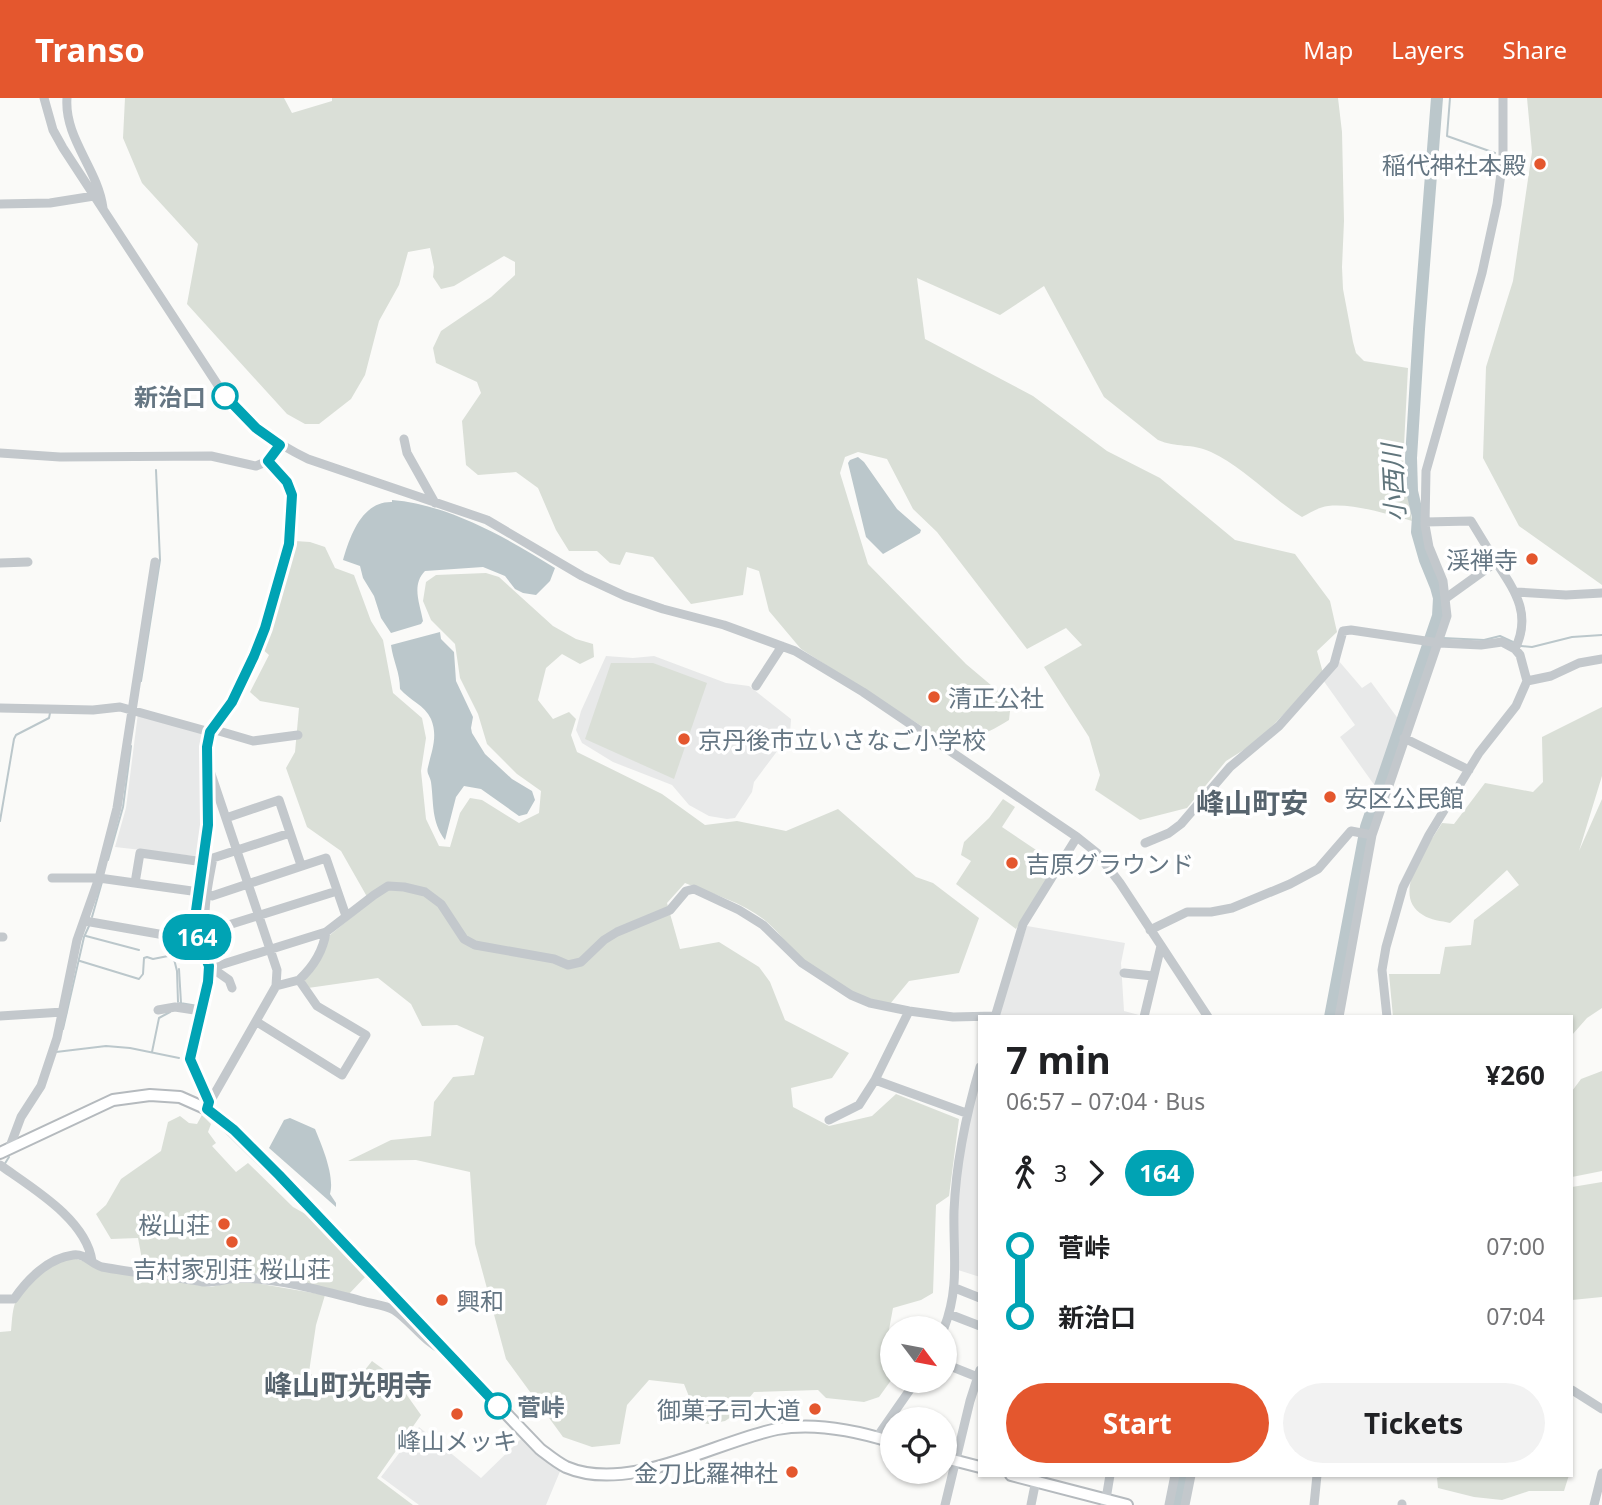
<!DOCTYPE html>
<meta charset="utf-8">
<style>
:root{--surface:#fff;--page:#f2f2f2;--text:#202124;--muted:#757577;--accent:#e4572e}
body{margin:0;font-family:"Noto Sans","Noto Sans JP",sans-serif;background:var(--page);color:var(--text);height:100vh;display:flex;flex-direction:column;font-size:26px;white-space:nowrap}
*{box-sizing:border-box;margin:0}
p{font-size:23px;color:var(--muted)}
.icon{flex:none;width:38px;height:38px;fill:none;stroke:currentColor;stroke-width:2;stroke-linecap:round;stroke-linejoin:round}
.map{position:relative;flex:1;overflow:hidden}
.details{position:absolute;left:978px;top:917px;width:595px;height:462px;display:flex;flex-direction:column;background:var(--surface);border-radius:0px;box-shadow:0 2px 5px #0004}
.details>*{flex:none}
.badge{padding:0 14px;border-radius:23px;font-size:24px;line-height:46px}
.needle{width:46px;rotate:122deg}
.fabs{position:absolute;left:880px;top:1218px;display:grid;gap:14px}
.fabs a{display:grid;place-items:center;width:77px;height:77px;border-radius:50%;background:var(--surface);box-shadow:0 2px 5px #0004;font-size:35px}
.map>.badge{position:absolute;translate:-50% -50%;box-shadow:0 0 0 4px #fff}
.legs{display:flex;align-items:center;gap:10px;height:77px;padding:0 28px;font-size:23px}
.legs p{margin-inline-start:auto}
.overview{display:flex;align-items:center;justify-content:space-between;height:119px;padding:0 28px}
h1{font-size:38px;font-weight:700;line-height:52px}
.cta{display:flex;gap:14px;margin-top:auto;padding:14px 28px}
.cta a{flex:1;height:80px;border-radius:42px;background:var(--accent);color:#fff;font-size:28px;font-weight:700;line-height:80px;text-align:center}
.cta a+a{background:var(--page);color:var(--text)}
ul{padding:0 28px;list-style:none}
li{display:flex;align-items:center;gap:24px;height:70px;font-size:26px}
li i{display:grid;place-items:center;width:10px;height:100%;margin:0 9px;background:currentColor}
li i::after{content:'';width:18px;height:18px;margin:-9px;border:5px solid;border-radius:50%;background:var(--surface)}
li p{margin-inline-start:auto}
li:first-child i{background:linear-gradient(#0000 50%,currentColor 0)}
li:last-child i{background:linear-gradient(currentColor 50%,#0000 0)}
header{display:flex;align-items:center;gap:42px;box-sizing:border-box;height:98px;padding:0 35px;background:var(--accent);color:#fff}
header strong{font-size:33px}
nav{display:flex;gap:38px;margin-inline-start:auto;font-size:24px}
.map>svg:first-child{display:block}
.built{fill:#e8e9e9}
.green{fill:#dadfd7}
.water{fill:#bbc7cb}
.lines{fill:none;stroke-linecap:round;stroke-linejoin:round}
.stream{stroke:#bbc7cb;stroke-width:2}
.river{stroke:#bbc7cb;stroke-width:12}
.major-casing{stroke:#b5babe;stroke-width:14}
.minor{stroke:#c3c8cc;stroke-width:9}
.major{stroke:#fff;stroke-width:10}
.line-1-casing{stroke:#fff;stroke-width:16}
.line-1{stroke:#00a3b4;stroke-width:10}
.poi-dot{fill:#e4572e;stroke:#fff;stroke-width:2.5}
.stop-1-dot{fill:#fff;stroke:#00a3b4;stroke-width:3.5}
.labels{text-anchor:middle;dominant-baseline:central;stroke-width:7;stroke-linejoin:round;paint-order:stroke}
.poi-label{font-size:24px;fill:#657683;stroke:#fff;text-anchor:end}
.stop-label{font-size:24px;font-weight:bold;fill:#657683;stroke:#fff;text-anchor:end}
.water-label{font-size:26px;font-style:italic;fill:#60757c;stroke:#fff}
.quarter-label{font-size:28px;font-weight:bold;fill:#57646e;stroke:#fff}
</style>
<header>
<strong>Transo</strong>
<nav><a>Map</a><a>Layers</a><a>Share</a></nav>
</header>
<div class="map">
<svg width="1602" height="1407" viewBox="0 0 1602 1407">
<rect width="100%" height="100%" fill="#fafaf8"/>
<!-- built -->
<path class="built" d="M606,558L633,560L654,558L726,585L749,588L791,621L790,636L754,684L752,694L735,720L727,721L709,718L689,707L672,687L613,664L582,645L576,632L581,613Z
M1338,562L1362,590L1371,584L1399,622L1375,688L1340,639L1355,627L1323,582Z
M138,615L203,635L206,638L207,728L203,759L115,749L126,710Z
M1027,828L1125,845L1121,865L1124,913L1139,917V919H998Z
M980,978V1179L958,1172L957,1113L966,1029Z
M419,1329L481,1380L522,1340L539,1357L561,1371L546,1407H419L381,1379Z"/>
<!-- green -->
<path class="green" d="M125,0H284L292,15L332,3V0H1338L1342,34L1344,123L1342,169L1343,191L1353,244L1356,255L1364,263L1408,270L1403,367L1412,423C1388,416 1352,405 1328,408C1319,409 1310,415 1302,419C1271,400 1245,370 1211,354C1192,345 1176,350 1158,342L1104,299L1044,188L1000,217L917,180L925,241L1033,298L1107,353L1160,380L1235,442L1295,456L1330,503L1337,534L1317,553L1323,575L1258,643L1226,663L1187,710L1140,722L1095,692L1100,677L1089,639L1044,569L1082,547L1066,530L1027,551L937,434L913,411L887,361L858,354L845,359L840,375L868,466L966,566L1011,604L1009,622C986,636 980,640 953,632L948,645L801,551L769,513L759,473L747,469L743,497L691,506L653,459L626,454L620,467L610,465L597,453H569L556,432L538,390L516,374L478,377L466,367L462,323L481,295L477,284L436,265L433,250L441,233L491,199L515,177V164L504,158L454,188L441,191L433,179L434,169L430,150L408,154L399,187L379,223L365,277L351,301L319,326H305L287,316L187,206L198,146L142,85L123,40Z
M1527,0H1602V487L1519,428L1483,360L1486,269L1513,183L1532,54Z
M295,443L310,444L325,449L335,470L354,477L371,523L383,542L393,595L422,620L426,640L421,673L426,721L439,748L450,749L460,715L470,700L482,702L519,725L539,715L541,693L517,676L487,646L478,616L460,580L455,546L431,522L423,503L426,484L436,477L486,475L499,479L553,528L576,541L593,546L594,559L580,566L562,556L546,570L538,602L553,621L569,614L576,621L571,637L577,654L662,696L705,727L737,723L786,733L838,711L916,779L933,785L979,820L959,875L909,883L890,906C858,900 829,884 804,863C791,852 781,836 767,824C745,805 712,796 685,785L667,805L680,851L719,844L759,869L770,884L785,922L849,955L832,980L791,990L793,1009L829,1028L872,1018L896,996L959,1021L949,1098L936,1107L933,1195L921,1202L893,1210L883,1264L892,1281L879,1299L864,1304L826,1300L818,1292L754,1294L737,1315L725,1323L708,1326L694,1323L682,1307L690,1301L684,1286L649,1282L627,1307L620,1346L592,1349L563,1339L506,1261L475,1146L470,1074L416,1062L348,1063L391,1042L431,1038L434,1004L453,979L474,977L484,939L457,927L422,928L411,906L378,880L308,890L304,881L323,855L330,837L370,804L341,753L307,729L286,670L295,654L299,610L260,603L250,594L269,557L261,550L271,530L278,494Z
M611,565H653L707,585L674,681L585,641Z
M1602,609V678L1579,753L1602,701V910L1587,920L1572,937V919H1393L1389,876H1440L1445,849L1471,847L1474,822L1519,787L1507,772L1450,825C1442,823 1430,822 1423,817C1389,797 1428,748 1442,725L1454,726L1485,685L1533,694L1543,684L1542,639Z
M1003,701L1015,709L1002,729L1057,766L1016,831L956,786L971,763L961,757L964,744L989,720Z
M1602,973V1073L1572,1079V993L1581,981Z
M202,1017L211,1026L208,1034L216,1045L212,1048L236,1074L248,1065L293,1109L309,1118L366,1178L348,1197L299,1184L240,1175L213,1181L144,1172L138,1140L111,1141L96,1116L106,1107L121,1081L161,1053L168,1024L180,1018L189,1025L197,1026Z
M1602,1084V1199L1572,1202V1089Z
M73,1160L120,1174L211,1189L236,1183L249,1184L325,1197L316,1227L309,1274L328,1293L349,1292L372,1263L394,1279L421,1317L377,1380L413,1407H0V1234L11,1233C12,1224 12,1214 15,1205C22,1183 52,1166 73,1160Z
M1448,1377H1569L1564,1393H1529L1502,1402L1474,1399L1438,1390L1437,1380Z"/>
<!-- water -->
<path class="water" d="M858,359L864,364L897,411L921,432L920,435L883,456L866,439L848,365L850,362Z
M392,402C448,406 509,441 555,470L550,483L536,497L523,495L515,491L505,478L483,469L425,473C411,487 420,506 423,523L421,526L391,535L381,520L374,498L363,480L360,468L343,462C350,438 362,403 392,404Z
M440,534L441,541L454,554L456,583L473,619L471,630L472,635L485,656L512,681L532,693L535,702L527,716L519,718L481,691L464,688L456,699L445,742C431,723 434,706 431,684C430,678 426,675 428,669C432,652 438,638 431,621C425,607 409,602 400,591C400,574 393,563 391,547Z
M290,1020L315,1031C322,1048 335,1078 330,1096L336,1105V1109L269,1050L284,1022Z"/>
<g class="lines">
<!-- stream -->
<path class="stream" d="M1450,0L1447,38L1495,55
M1443,540L1484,542L1500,538L1513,544
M1521,548L1532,549L1572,539L1602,537
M141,583L160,462L156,372
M0,723L14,641L16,637L49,620L50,615
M108,762L123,709L131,648
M92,819L102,784
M86,838L139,852
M80,863L139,881L143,876L144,860L147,859L153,861L173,857L177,873L178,904
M179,871L181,905
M180,905L198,908
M63,931L84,839L89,828
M56,954L106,948L130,950L179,960
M152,954L159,920L170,914
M4,1067L9,1059"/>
<!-- river -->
<path class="river" d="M1330,919L1366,729L1438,518L1439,500L1436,489L1425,462L1417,434L1418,419L1412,393L1411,360L1419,231L1437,0
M1176,1407L1181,1377"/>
<!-- major casing -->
<g class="major-casing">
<path id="major" d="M0,1055L113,1002L150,997L180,999L207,1011L222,1022L279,1078L540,1351C548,1357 556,1364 566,1369C629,1396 714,1344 777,1331C815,1324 857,1333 892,1344
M945,1360L980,1369
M1011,1377L1127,1407"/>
</g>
<!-- minor -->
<path class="minor" d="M44,0L53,32L63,50L225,298C251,327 273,344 308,361L487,422L582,478L625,498L663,511L724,527L795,553L863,594L1077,739L1097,755L1120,785L1208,919
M67,0C64,40 98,71 103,110
M0,106L50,105L94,98
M404,341L407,355L435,405
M0,355L60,359L211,358L256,368L268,363L280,347
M1425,424L1471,423L1496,464L1446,500
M1496,464C1515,493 1532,516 1515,551
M0,465L28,464
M1516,494L1566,497L1602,495
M1527,583L1551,578L1579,565L1602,561
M756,588L782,548
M0,610L93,612L120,609L210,634
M212,631L253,643L298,637
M1404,640L1469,672
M226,720L279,702L301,767
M290,735L213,760C204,807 200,818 216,864L220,867L326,834L374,797L388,788L404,789L425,794L441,806L464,841L475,847L554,861L568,867L581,864L604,842L617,834L670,812L686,793L694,791L739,812L763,827L802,865L851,897L870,905L909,913L953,919L995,918
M1145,745L1169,735L1181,726L1230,669L1279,628L1334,566L1343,533L1351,532L1439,545L1481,547L1502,544L1515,551L1520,557L1527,583L1516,608L1479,655L1429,737L1403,789L1386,849L1382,872L1387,919
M52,780H99L199,794
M135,785L140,755L204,764
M206,795L212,798L326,760L346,818
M85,823L170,838L196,836
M1150,832L1187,814H1211L1232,810L1290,786L1318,771L1351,733L1372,737
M206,834L337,793
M0,839H3
M209,868L229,882L232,890
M1124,875L1153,878
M299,882C313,869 323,854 326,834
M158,912L175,909L201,913
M0,918L63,914
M995,919L1023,826L1077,739
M1144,919L1161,848
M1339,919L1372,737L1447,518L1443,483L1429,449L1425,427L1426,373L1482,175L1497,106L1503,60V0
M257,924L342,977L366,937L317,908L299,882L276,888
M875,982L966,1015
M209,1004L190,961L208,884L209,868L196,836L195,820L208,728L207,649L210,634L232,604L254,558L265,530L289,446L292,397L287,384L268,363
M207,1009L276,888L277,872L209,670
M829,1022L859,1007L875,982L909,913
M9,1051L21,1019L41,988L57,940L77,842L99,780L117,710L155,464
M0,1067C32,1090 86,1121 92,1163
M955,1190L980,1200
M0,1201H14C27,1182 48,1160 73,1157C85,1155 91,1166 102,1169C135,1175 169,1178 203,1184C216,1185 228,1180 240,1180C282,1181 323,1193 362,1203C372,1206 385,1207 394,1212C412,1224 423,1243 444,1253
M949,1216L980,1228
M944,1230C960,1189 953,1156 954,1113C956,1066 967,1013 980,969
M945,1266L980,1280
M1572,1292L1602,1311
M877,1339L916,1283
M945,1407L970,1303L980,1272
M1031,1407L1037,1377
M1105,1407L1110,1377
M1169,1407L1175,1377
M1185,1407L1191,1377
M1314,1407L1317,1377
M1402,1407V1406
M1594,1407L1602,1375"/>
<!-- major -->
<use href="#major" class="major"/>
</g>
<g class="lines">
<!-- line-1 casing -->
<g class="line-1-casing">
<path id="line-1" d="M225,298L256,330L280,347L268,363L287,384L292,397L289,446L265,530L254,558L232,604L210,634L207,649L208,727L195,820L196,836L209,868L208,884L190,961L209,1004L207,1011L234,1032L279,1077L498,1308"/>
</g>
<!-- line-1 -->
<use href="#line-1" class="line-1"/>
</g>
<!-- markers -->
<g class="poi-dot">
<circle cx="1540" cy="66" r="7"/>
<circle cx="1532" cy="461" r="7"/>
<circle cx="934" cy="599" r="7"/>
<circle cx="684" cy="641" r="7"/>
<circle cx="1330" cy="699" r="7"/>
<circle cx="1012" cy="765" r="7"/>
<circle cx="224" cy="1126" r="7"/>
<circle cx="232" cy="1144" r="7"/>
<circle cx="442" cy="1202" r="7"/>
<circle cx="815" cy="1311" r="7"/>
<circle cx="457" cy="1316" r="7"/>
<circle cx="792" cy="1374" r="7"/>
</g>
<g class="stop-1-dot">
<circle cx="225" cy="298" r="12"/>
<circle cx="498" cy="1308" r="12"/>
</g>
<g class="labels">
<!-- poi labels -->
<g class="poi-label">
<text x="1526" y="66">稲代神社本殿</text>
<text x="1518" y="461">渓禅寺</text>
<text x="948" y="599" text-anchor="start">清正公社</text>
<text x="698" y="641" text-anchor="start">京丹後市立いさなご小学校</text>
<text x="1344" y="699" text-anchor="start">安区公民館</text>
<text x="1026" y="765" text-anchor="start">吉原グラウンド</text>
<text x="210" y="1126">桜山荘</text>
<text x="232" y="1170" text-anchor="middle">吉村家別荘 桜山荘</text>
<text x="456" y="1202" text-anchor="start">興和</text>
<text x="801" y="1311">御菓子司大道</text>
<text x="457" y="1342" text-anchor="middle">峰山メッキ</text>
<text x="778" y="1374">金刀比羅神社</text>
</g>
<!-- stop labels -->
<g class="stop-label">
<text x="206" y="298">新治口</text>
<text x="517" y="1308" text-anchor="start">菅峠</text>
</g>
<!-- water labels -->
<g class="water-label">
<text transform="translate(1393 385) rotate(-93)">小西川</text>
</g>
<!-- quarter labels -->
<g class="quarter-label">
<text x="1252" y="704">峰山町安</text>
<text x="348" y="1286">峰山町光明寺</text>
</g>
</g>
</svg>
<div class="fabs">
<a><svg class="needle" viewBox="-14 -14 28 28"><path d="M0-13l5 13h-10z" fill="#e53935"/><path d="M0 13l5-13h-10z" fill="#757577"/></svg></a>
<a><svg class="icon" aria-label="locate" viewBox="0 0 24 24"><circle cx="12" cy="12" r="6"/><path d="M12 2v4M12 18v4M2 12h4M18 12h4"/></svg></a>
</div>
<b class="badge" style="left:197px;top:839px;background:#00a3b4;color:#fff">164</b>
<section class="details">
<div class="overview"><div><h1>7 min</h1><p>06:57 – 07:04 · Bus</p></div><b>¥260</b></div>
<div class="legs"><svg class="icon" aria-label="walk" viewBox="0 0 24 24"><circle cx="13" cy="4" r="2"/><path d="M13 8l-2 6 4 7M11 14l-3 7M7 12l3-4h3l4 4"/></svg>3<svg class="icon" aria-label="forward" viewBox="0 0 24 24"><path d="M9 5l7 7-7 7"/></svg><b class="badge" style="background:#00a3b4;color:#fff">164</b></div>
<ul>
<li><i style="color:#00a3b4"></i><b>菅峠</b><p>07:00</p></li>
<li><i style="color:#00a3b4"></i><b>新治口</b><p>07:04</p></li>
</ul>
<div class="cta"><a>Start</a><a>Tickets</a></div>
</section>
</div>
